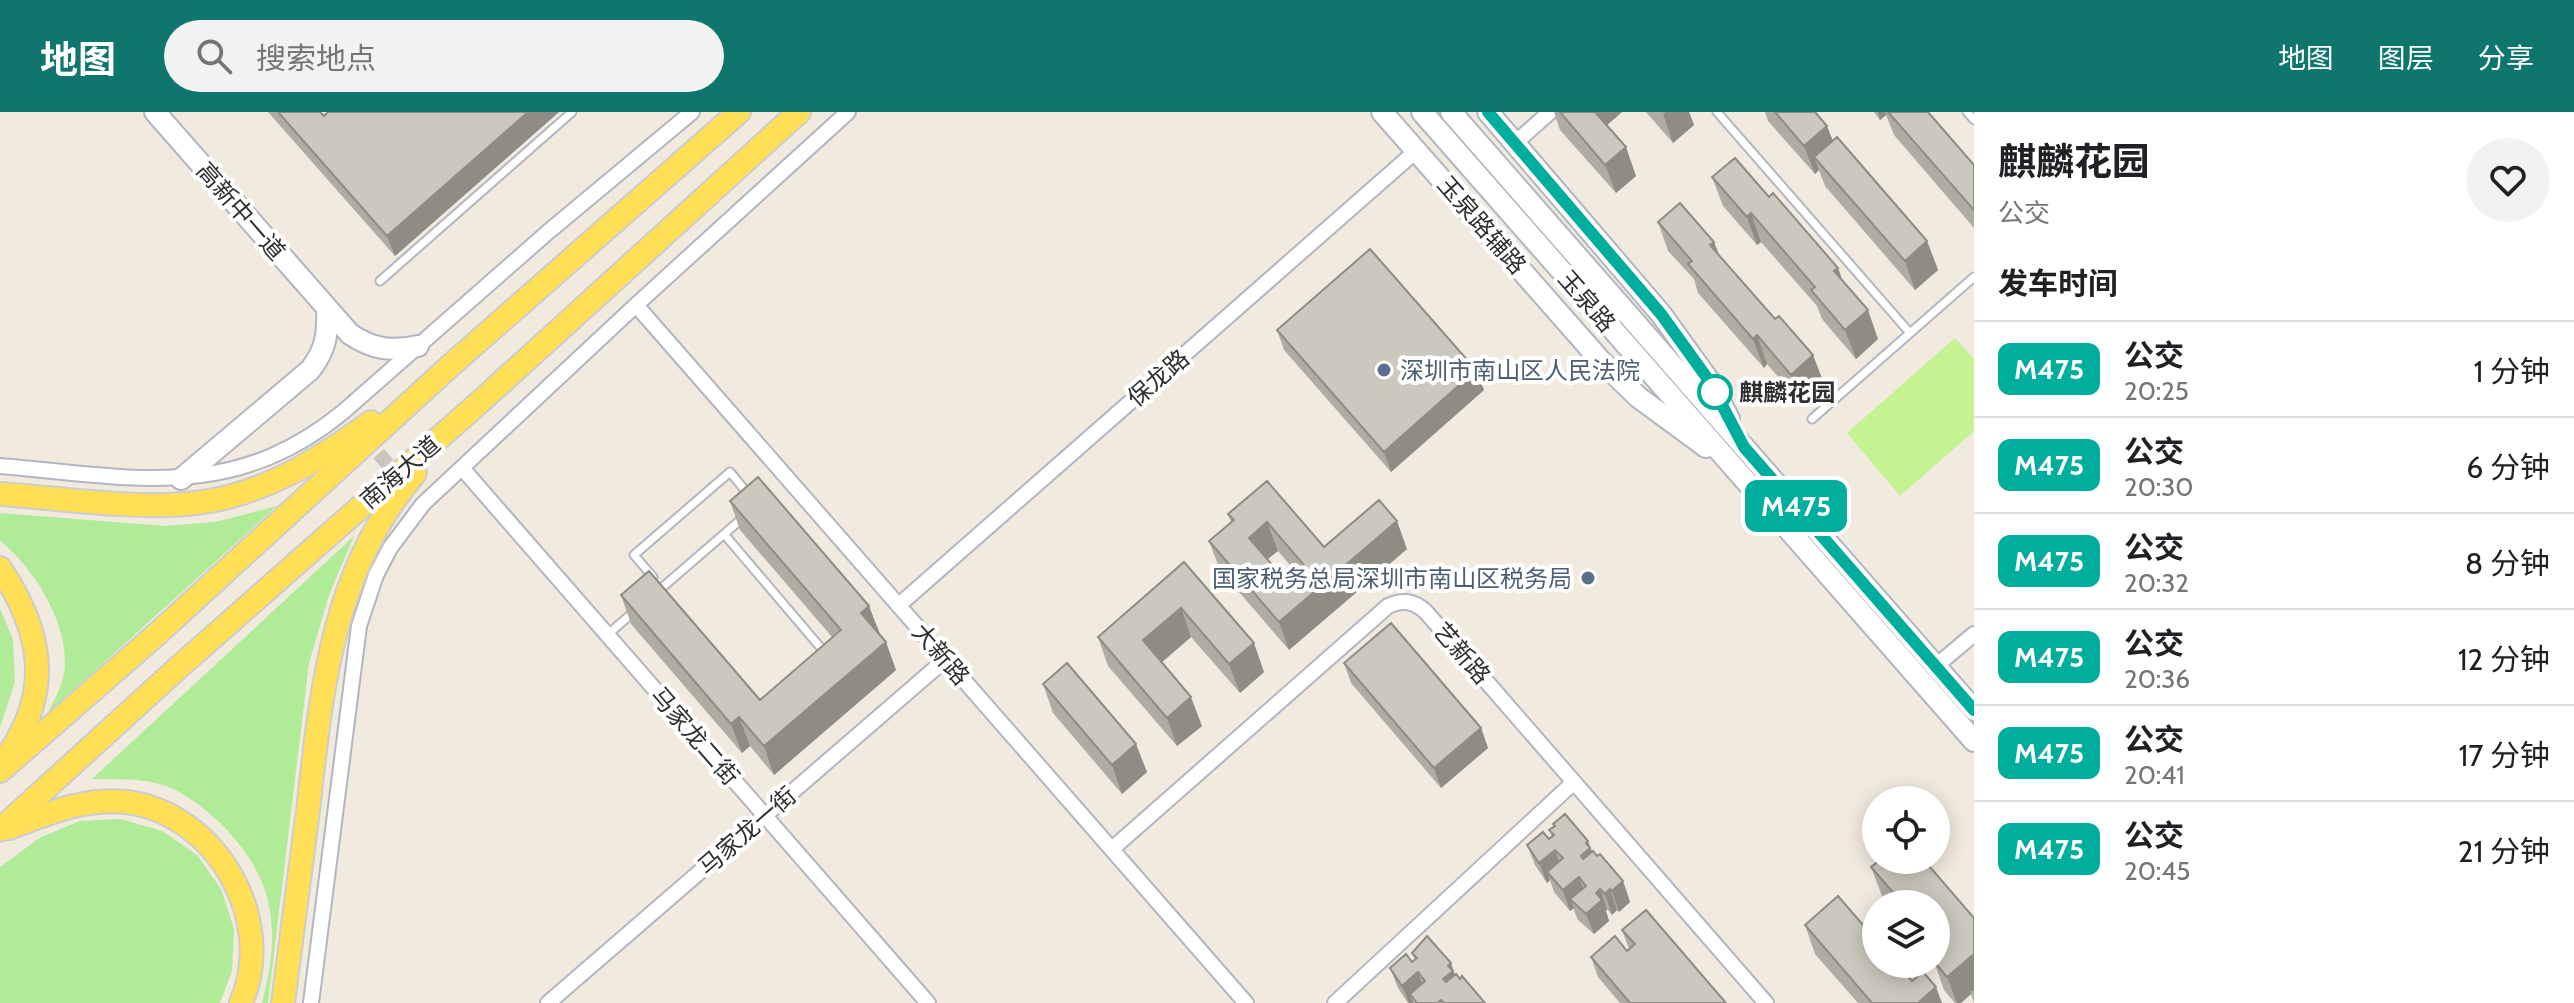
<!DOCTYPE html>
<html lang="zh">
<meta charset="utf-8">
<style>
:root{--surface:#fff;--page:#f2f2f2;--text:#202124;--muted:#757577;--line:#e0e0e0;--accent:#0f766e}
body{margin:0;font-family:Cabin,"Noto Sans SC",sans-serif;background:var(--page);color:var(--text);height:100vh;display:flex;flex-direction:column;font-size:30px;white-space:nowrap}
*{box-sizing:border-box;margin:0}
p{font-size:26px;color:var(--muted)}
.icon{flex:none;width:44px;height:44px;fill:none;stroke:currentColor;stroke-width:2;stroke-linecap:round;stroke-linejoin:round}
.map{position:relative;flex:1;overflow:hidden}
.panel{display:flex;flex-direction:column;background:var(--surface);width:600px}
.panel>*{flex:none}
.badge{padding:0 16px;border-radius:12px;font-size:28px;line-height:52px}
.fabs{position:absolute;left:1862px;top:674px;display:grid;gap:16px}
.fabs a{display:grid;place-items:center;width:88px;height:88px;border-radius:50%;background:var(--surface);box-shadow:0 4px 20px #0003;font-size:40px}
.map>.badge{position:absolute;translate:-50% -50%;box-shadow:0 0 0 4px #fff}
h2{padding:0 24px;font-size:30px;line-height:72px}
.round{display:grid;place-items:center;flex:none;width:84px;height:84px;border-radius:42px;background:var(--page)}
.headline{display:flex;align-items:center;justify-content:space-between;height:136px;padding:0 24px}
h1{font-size:38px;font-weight:700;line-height:60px}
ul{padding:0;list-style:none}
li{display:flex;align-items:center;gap:24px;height:96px;padding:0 24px;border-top:2px solid var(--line)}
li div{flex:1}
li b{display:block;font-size:30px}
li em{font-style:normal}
li .badge{min-width:88px;font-weight:700;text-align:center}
header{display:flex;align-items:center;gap:48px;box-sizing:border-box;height:112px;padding:0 40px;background:var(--accent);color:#fff}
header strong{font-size:38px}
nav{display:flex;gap:44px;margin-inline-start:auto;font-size:28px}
.search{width:560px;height:72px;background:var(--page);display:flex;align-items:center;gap:20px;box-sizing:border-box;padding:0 28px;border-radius:44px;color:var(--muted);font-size:30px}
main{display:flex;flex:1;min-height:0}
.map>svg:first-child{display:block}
.green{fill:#b0eb97}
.pitch{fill:#c6f392}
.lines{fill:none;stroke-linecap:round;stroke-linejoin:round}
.street-tunnel{stroke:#c9c4bc;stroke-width:14;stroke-dasharray:14 7;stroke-linecap:butt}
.lane-casing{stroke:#b3b5c2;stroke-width:11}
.street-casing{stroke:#b3b5c2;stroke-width:18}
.secondary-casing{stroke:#b3b5c2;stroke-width:24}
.primary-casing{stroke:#cdcdcd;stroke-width:26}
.lane{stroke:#fff;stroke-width:7}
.street{stroke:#fff;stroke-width:14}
.secondary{stroke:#fff;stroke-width:20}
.primary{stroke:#ffdf56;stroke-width:22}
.wall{fill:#afaca3;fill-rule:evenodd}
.shaded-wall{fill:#8e8c85}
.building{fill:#cbc8be;stroke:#8e8c85;stroke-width:2;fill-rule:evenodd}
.line-casing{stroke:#fff;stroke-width:18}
.line{stroke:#01ad9c;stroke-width:12}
.service-dot{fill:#5c6f8a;stroke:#fff;stroke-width:3}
.stop-dot{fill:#fff;stroke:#01ad9c;stroke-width:4}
.labels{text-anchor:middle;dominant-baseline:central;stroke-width:8;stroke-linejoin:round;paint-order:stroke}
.street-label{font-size:24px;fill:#2e2e2e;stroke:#fff}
.service-label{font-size:24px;fill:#4e5e75;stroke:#fff;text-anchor:start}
.stop-label{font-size:24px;font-weight:bold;fill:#2e2e2e;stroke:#fff;text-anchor:start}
</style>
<header>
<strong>地图</strong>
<div class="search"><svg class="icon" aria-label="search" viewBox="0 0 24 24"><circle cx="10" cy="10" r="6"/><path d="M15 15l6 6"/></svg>搜索地点</div>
<nav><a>地图</a><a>图层</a><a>分享</a></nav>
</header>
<main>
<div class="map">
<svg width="1974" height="891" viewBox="0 0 1974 891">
<rect width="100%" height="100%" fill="#f0eadf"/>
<!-- green -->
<path class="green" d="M277,394L48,601C53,590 60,578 63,566C74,520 36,457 0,429V401L165,414L215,410Z
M354,424L329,483L309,551L268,891H262C282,815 275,763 216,707C200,693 180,677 159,672C138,666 114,667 92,667Z
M0,496L13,528L15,570L0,615Z
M121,707L162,719L197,743L221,777L234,817L232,859L220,891H0V755L41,725L80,709Z"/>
<!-- pitch -->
<path class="pitch" d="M1955,226L1974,247V319L1900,384L1847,321Z"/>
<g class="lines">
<!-- street-tunnel -->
<path class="street-tunnel" d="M351,310L414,382"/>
<!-- lane casing -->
<g class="lane-casing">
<path id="lane" d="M1717,0L1910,221
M1967,0L1974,8
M380,169L572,0
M1812,307L1974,165
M724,422L826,542
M653,465L634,443L730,360L748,382
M657,480L745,404
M607,523L636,498"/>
</g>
<!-- street casing -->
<g class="street-casing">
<path id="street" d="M1515,31L1550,0
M636,193L1246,891
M0,354C130,365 232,391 343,300L548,120L692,0
M462,356L928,891
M899,493L1416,39
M1936,554L1974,522
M1112,737L1388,494C1403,487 1414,489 1426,500L1766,891
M311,891L359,514L376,463L390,436L423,392L636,193L848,0
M548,891L946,547
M1335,891L1574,670"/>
</g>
<!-- secondary casing -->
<g class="secondary-casing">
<path id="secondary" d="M155,0L350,222C372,237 391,240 418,234
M1382,0L1601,249L1638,285L1706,335
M1422,0L1974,629
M1451,0L1974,598
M1488,0L1661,202L1710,270L1729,307
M181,367L310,258C326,238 328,222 327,197"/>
</g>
<!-- primary casing -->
<g class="primary-casing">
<path id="primary" d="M0,382C60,386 136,398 195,391C261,384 319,348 371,310
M0,456C42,519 53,578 8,643
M0,659L157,522L450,254L739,0
M9,716C47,702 85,685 127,690C217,702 277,808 241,891
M0,718L179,555L481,289L799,0
M283,891C291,827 300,762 308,698C322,575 332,459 415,361"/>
</g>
<!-- lane -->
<use href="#lane" class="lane"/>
<!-- street -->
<use href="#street" class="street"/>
<!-- secondary -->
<use href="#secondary" class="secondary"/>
<!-- primary -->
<use href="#primary" class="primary"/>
</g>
<!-- wall -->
<path class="wall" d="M268,0H320L324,4L328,0H559L395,144Z
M1554,0H1622L1607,13L1636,64L1616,81L1560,18Z
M1646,0H1689L1694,13L1673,31Z
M1765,0H1815L1827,14L1833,29L1927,129L1938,158L1915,178L1825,74L1819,58L1815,62L1768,9Z
M1874,0H1928L1974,53V116L1894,23L1886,3L1880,8Z
M1712,65L1769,85L1838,156L1843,170L1878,227L1856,247L1822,207L1817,194L1761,130L1757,133L1723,94Z
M1658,110L1714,130L1719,143L1775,207L1813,243L1824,272L1801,291L1767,252L1764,256L1698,181L1694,167L1668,139Z
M1277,218L1484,278L1391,360L1284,238Z
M1267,369L1324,435L1407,437L1289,538L1220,458L1209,429L1231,410L1228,402ZM1278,439L1296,460L1285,468L1267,447Z
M730,389L880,522L896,558L774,663L750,634L742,641L631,512L621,483L760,588L832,525L740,418Z
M1184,450L1264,560L1240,581L1191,525L1162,550L1202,614L1177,634L1108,554L1098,525Z
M1344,551L1481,616L1488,636L1441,676L1351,571Z
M1043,572L1147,660L1122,682L1053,601Z
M1553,712L1592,740L1623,769L1630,790L1619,800L1617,798L1612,803L1607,797L1606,799L1609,809L1594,822L1578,808L1573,796L1570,799L1554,780L1550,768L1547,771L1535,753L1527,733L1549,727L1552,725L1549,718L1554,714Z
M1871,755L1974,806V891L1971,882L1961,891H1955L1944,878L1935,852H1936V792H1889L1882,784Z
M1805,813L1912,869L1942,891H1858L1815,842Z
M1622,818L1726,891H1620L1598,865L1591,845L1627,839L1629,837Z
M1412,841L1455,862L1485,891H1408L1398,876L1390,856L1412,850L1415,848Z"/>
<!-- shaded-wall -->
<path class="shaded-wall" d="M528,0H559L395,144L387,124Z
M1591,0H1622L1598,21Z
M1665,0H1689L1694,13L1673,31L1663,2Z
M1878,0H1885L1886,3L1880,8Z
M1827,14L1838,43L1814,45L1819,58L1815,62L1804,34Z
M1626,35L1636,64L1616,81L1605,53Z
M1751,101L1761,130L1757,133L1747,105Z
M1927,129L1938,158L1915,178L1905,149Z
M1714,130L1725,159L1710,133Z
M1838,156L1848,185L1834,159Z
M1868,198L1878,227L1856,247L1845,218Z
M1757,223L1767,252L1764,256L1753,227Z
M1813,243L1824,272L1801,291L1791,263Z
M1476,258L1484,278L1391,360L1384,340Z
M1397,409L1407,437L1289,538L1279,510Z
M1267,410L1278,439L1259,454L1249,426Z
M869,494L880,522L861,501Z
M1181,496L1191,525L1154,557L1143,528Z
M886,530L896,558L774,663L764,634Z
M1254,531L1264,560L1240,581L1229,552Z
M1191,585L1202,614L1177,634L1167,606Z
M739,605L750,634L742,641L731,612Z
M1481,616L1488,636L1441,676L1434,656Z
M1136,632L1147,660L1122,682L1112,653Z
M1588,729L1596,749L1588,765L1581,744L1586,731Z
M1555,738L1562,758L1547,760L1550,768L1547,771L1539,751Z
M1579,765L1586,785L1570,787L1574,796L1570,799L1563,778Z
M1623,769L1630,790L1619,800L1612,779Z
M1600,777L1607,797L1606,799L1609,809L1594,822L1586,802L1596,781Z
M1610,777L1617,798L1612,803L1605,782Z
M1974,842V879H1970L1971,882L1961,891H1957L1947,865Z
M1451,851L1458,872L1451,887L1443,867L1448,854Z
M1418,860L1425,880L1410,882L1413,891H1409L1402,874Z
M1936,875L1942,891H1918Z"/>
<!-- building -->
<path class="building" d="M278,0H320L324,4L328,0H528L387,124Z
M1560,0H1595L1626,35L1605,53Z
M1775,0H1815L1827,14L1804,34Z
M1888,0H1928L1974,53V98Z
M1837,25L1927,129L1905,149L1814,45Z
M1735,46L1769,85L1773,81L1838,156L1834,159L1868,198L1845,218L1811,178L1815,175L1751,101L1747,105L1712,65Z
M1680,91L1714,130L1710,133L1775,207L1779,204L1813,243L1791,263L1757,223L1753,227L1688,152L1692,149L1658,110Z
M1370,137L1476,258L1384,340L1277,218Z
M758,365L869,494L861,501L886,530L764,634L739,605L731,612L621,483L649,459L760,588L841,518L730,389Z
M1267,369L1324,435L1379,388L1397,409L1279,510L1209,429L1234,408L1228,402ZM1267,410L1304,453L1285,468L1249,426Z
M1184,450L1254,531L1229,552L1181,496L1143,528L1191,585L1167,606L1098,525Z
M1391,511L1481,616L1434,656L1344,551Z
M1067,551L1136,632L1112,653L1043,572Z
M1565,702L1588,729L1586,731L1590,736L1581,744L1583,747L1593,739L1597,744L1600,742L1623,769L1612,779L1610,777L1605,782L1600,777L1596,781L1602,788L1586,802L1570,787L1586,774L1579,765L1563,778L1547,760L1563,746L1555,738L1539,751L1527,733L1543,720L1549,727L1554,723L1549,718L1555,714L1553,712Z
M1880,748H1924L1974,806V842L1947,865L1936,852V848L1945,840L1936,830V792H1903L1871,755Z
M1838,784L1876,828V852H1897L1912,869L1923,860L1936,875L1918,891H1872L1805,813Z
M1646,798L1726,891H1630L1591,845L1615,824L1627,839L1635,832L1622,818Z
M1427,824L1451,851L1448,854L1453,859L1443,867L1446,870L1456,862L1460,867L1462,864L1485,891H1444L1441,888L1437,891H1417L1410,882L1425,869L1418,860L1402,874L1390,856L1406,842L1412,850L1417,846L1412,841Z"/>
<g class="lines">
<!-- line casing -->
<g class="line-casing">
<path id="line" d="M1488,0L1661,202L1710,270L1744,335L1974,598"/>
</g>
<!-- line -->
<use href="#line" class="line"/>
</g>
<!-- markers -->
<g class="service-dot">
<circle cx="1384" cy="258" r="8"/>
<circle cx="1588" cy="466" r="8"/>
</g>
<circle class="stop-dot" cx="1715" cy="280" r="16"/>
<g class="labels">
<!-- street labels -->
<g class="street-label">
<text transform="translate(241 99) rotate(49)">高新中一道</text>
<text transform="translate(1482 113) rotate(49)">玉泉路辅路</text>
<text transform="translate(1587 189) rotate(49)">玉泉路</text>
<text transform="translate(1158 266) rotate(-41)">保龙路</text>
<text transform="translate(400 360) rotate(-41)">南海大道</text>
<text transform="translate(1462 541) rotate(49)">艺新路</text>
<text transform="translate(941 542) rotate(49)">大新路</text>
<text transform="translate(695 624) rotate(49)">马家龙二街</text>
<text transform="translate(747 719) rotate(-41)">马家龙一街</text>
</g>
<!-- service labels -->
<g class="service-label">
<text x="1400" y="258">深圳市南山区人民法院</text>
<text x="1572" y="466" text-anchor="end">国家税务总局深圳市南山区税务局</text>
</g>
<!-- stop labels -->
<g class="stop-label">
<text x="1739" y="280">麒麟花园</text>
</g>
</g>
</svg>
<div class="fabs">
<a><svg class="icon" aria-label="locate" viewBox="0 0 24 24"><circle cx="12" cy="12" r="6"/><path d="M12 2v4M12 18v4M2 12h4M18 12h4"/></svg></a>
<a><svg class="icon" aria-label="layers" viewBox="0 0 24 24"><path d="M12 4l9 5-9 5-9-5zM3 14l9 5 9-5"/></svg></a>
</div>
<b class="badge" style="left:1796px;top:394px;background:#01ad9c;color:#fff">M475</b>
</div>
<section class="panel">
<div class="headline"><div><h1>麒麟花园</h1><p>公交</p></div><a class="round"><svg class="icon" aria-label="heart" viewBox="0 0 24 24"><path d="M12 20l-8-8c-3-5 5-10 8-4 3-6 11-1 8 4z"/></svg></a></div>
<h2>发车时间</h2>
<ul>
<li><span class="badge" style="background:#01ad9c;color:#fff">M475</span><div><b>公交</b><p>20:25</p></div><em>1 分钟</em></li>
<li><span class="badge" style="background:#01ad9c;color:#fff">M475</span><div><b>公交</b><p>20:30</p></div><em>6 分钟</em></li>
<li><span class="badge" style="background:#01ad9c;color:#fff">M475</span><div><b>公交</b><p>20:32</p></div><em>8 分钟</em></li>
<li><span class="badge" style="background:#01ad9c;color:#fff">M475</span><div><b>公交</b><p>20:36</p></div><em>12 分钟</em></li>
<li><span class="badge" style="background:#01ad9c;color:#fff">M475</span><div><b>公交</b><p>20:41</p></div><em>17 分钟</em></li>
<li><span class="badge" style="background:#01ad9c;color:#fff">M475</span><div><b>公交</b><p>20:45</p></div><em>21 分钟</em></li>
</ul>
</section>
</main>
